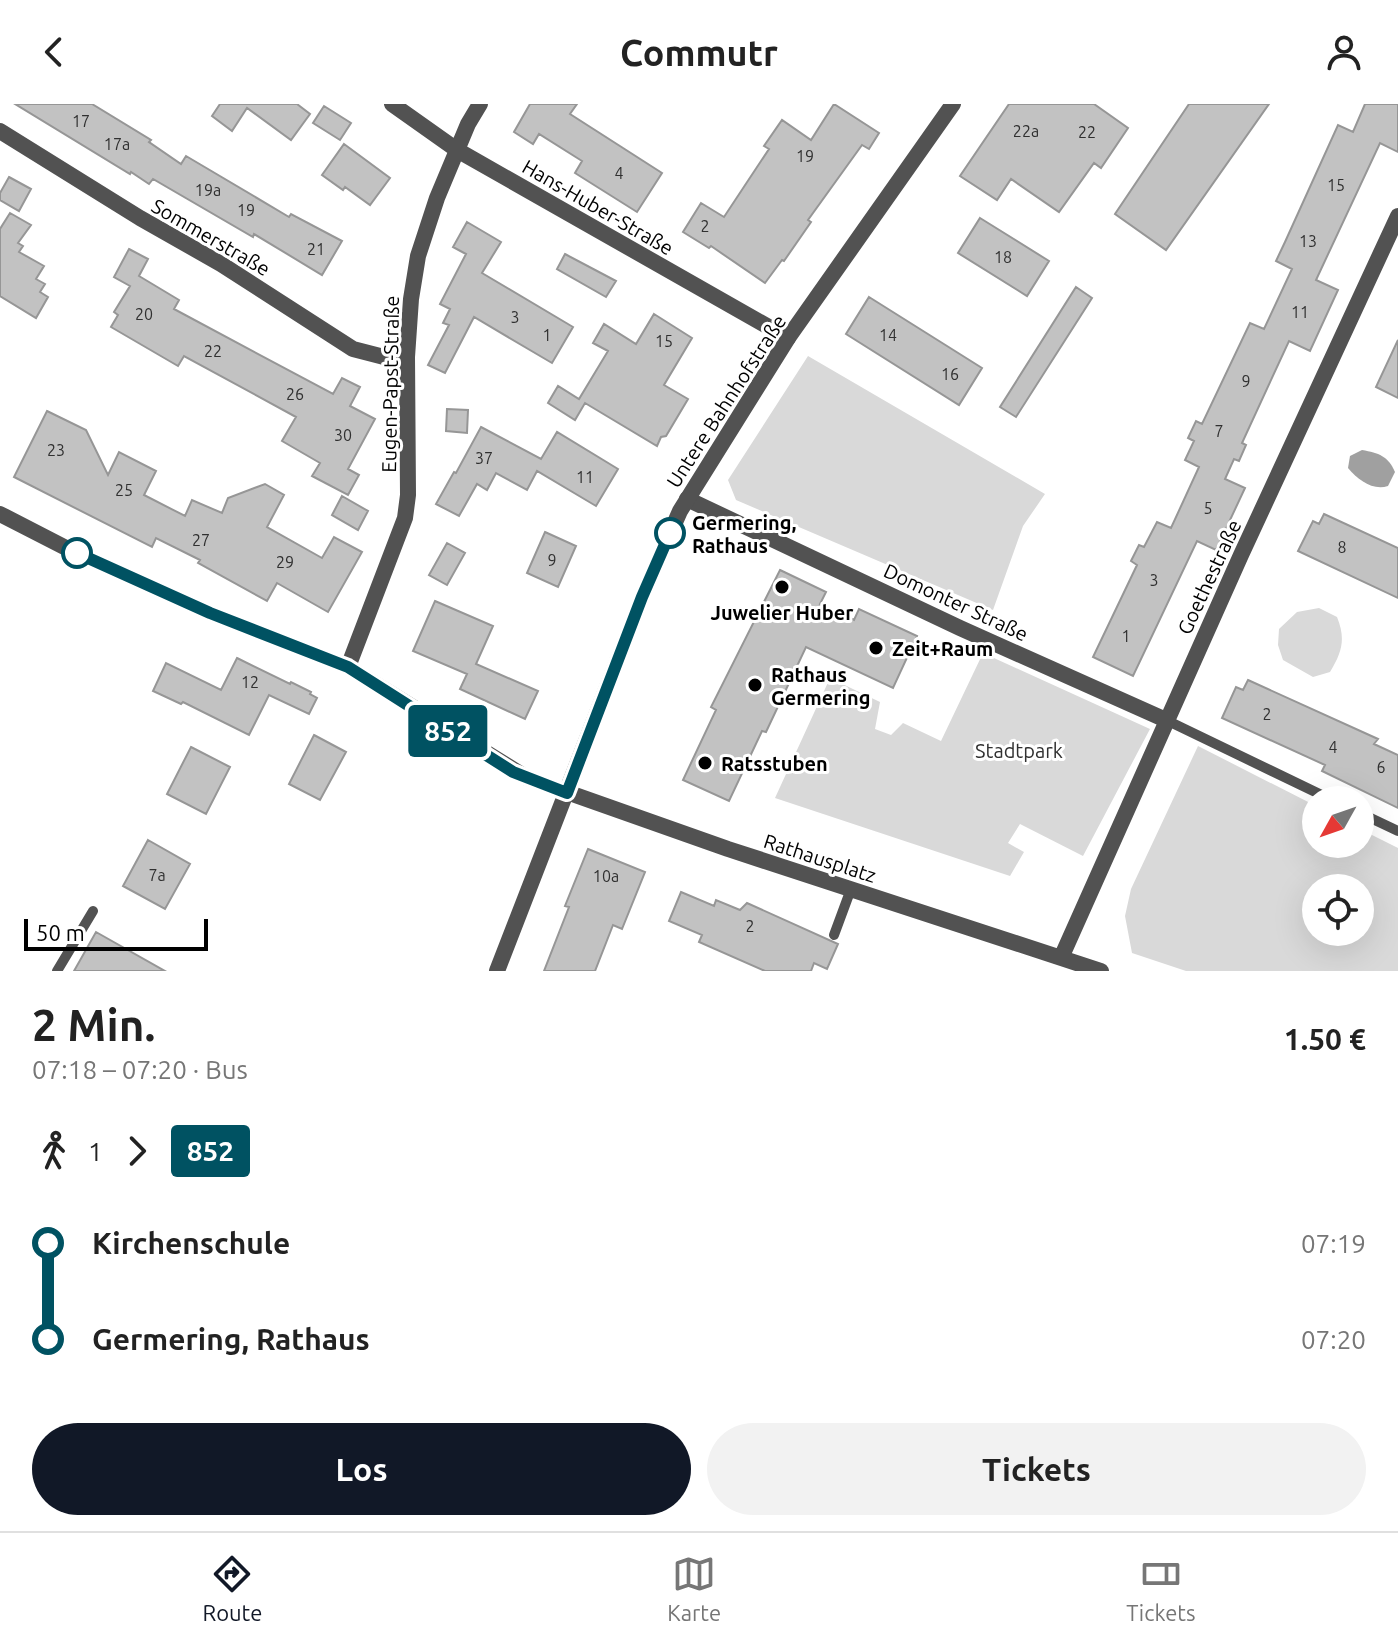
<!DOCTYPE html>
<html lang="de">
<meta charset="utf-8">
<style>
:root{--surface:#fff;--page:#f2f2f2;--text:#222;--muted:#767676;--line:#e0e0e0;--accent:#111827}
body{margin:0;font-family:Ubuntu,sans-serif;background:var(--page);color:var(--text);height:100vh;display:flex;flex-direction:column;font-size:30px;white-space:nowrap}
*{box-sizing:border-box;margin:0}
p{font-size:26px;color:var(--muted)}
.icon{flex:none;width:44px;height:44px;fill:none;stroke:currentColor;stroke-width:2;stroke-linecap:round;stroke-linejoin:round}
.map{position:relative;height:867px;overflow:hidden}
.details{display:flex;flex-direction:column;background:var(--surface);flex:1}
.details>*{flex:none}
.badge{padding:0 16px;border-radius:6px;font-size:28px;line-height:52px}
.needle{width:52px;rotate:230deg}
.controls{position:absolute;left:1302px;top:682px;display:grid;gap:16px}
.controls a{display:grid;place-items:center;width:72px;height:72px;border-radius:50%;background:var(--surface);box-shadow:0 8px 32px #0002;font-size:40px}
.scale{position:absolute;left:24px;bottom:20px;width:184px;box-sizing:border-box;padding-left:8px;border:4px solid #000;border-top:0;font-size:22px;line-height:28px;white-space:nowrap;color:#000;-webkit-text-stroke:6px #fff;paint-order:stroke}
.map>.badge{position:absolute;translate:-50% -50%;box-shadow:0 0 0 4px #fff}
.legs{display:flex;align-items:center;gap:12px;height:88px;padding:0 32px;font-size:26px}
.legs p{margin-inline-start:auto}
.summary{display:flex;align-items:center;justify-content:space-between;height:136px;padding:0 32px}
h1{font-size:44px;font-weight:700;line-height:60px}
.cta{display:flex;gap:16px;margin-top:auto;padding:16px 32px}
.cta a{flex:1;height:92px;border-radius:48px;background:var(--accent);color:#fff;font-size:32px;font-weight:700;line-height:92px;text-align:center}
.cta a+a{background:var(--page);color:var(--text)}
ul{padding:0 32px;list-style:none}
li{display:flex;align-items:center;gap:28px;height:96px;font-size:30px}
li i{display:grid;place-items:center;width:12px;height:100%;margin:0 10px;background:currentColor}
li i::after{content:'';width:20px;height:20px;margin:-10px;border:6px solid;border-radius:50%;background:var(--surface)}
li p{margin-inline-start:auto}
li:first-child i{background:linear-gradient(#0000 50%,currentColor 0)}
li:last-child i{background:linear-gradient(currentColor 50%,#0000 0)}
header{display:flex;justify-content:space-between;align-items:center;height:104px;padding:0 32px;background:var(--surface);font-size:36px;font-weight:700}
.menu{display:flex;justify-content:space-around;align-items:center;height:112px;border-top:2px solid var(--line);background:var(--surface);font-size:22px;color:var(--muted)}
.menu a{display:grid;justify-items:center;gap:4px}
.menu .current{color:var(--accent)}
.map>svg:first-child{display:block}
.green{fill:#d9d9d9;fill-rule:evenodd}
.water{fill:#a0a0a0}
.building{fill:#c2c2c2;stroke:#969696;stroke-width:2}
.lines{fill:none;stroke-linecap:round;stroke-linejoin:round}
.service{stroke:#525252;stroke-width:10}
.minor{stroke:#525252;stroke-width:16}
.tertiary{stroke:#525252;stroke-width:16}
.line-1-casing{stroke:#fff;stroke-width:18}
.line-1{stroke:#005262;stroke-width:12}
.stop-1-dot{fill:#fff;stroke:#005262;stroke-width:4}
.poi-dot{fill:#000;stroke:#fff;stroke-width:3}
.labels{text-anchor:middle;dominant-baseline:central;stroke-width:6;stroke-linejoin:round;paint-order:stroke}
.number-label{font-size:16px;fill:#303030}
.street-label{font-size:20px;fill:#000;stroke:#fff}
.stop-label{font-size:20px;font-weight:bold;fill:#000;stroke:#fff;text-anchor:start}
.poi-label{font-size:20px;font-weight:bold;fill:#000;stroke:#fff;text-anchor:start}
.park-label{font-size:20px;fill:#303030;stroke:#fff}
</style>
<header><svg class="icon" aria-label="back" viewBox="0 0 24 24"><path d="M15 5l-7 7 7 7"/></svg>Commutr<svg class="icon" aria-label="person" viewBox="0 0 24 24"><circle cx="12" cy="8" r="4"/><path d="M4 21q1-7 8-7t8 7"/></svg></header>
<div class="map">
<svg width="1398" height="867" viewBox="0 0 1398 867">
<rect width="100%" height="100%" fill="#fff"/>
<!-- green -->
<path class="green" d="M808,252L1045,390L1023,422L993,506L736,396L728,376Z
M1319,504L1337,513C1346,535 1342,548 1330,568L1313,573L1283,556L1278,541L1279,525L1297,508Z
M983,549L1150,625L1083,752L1020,720L1008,739L1024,748L1010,772L775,694L830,574L880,598L875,625L891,631L903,619L941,637Z
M1198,642L1316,702V740H1360V725L1398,744V867H1186L1132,849L1125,812L1131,785ZM1316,784H1360V828H1316Z"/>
<!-- water -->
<path class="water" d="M1362,346C1379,349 1388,352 1395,368L1388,382C1373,387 1358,376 1348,364L1350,352Z"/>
<!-- building -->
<path class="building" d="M15,0H92L151,36L149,38L181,60L186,52L289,113L291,110L342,137L322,171L254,130L253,133L153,75L149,80L131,68L130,70Z
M220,0H297L310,10L291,36L247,4L232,27L212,12Z
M530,0H577L570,10L662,69L637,108L575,69L582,57L539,30L533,40L514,28Z
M834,0L879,29L869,45L862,41L808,116L811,118L784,157L782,156L765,179L711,142L709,144L683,128L701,99L724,113L769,45L764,42L782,16L811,36Z
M1009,0H1094L1128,24L1101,64L1094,59L1059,108L1011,75L997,96L960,72Z
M1189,0H1269L1166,146L1115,110Z
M1365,0H1398V48L1380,39L1316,176L1338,186L1310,247L1289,237L1242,339L1246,341L1239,357L1234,355L1225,375L1245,384L1216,446L1197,437L1133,572L1093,553L1137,461L1131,457L1139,441L1144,443L1157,418L1171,424L1199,363L1185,356L1194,337L1188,334L1196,317L1202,320L1250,219L1264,225L1292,165L1276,157L1285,138L1338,21L1353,28Z
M324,2L351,19L340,36L313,19Z
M344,40L390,74L370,101L345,83L343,86L322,71Z
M9,73L31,85L19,107L0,96V89Z
M10,109L31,121L18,139L23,142L19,148L44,162L36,175L45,180L40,188L48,193L36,214L0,192V125Z
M980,114L1049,157L1027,192L958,149Z
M467,118L501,138L482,169L573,223L552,259L474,213L445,269L428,261L449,221L443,219L450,205L440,200L466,150L453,143Z
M129,145L148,155L139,172L179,196L174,205L333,290L342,274L360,283L350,302L375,315L348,365L359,371L348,391L312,372L320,359L282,337L296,313L184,252L178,262L111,223L118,211L114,208L130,182L114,173Z
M565,150L616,177L606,193L557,165Z
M1076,183L1092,194L1016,313L1000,303Z
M869,193L982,264L959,301L846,230Z
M654,210L692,234L664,281L688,295L666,332L661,333L657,342L585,299L575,316L548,299L558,282L579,295L608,247L593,239L604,220L636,240Z
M1398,236V294L1376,283Z
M447,305L468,306L467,329L446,327Z
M47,307L86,326L108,371L119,348L156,367L144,391L185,412L192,396L222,409L228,394L265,380L284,391L267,423L322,454L334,433L362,448L328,508L277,479L267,497L198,459L200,456L156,434L152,443L14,373Z
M481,323L541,355L557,328L618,365L596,402L537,367L527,386L496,369L487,386L477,380L459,412L436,400L454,368L456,369Z
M342,392L368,407L358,426L332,411Z
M1324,410L1398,444V494L1298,447L1313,417L1319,420Z
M545,428L576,442L558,483L527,469Z
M447,439L465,449L447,481L429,471Z
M780,466L826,488L820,500L854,516L859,505L917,532L893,584L806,543L766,628L762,627L729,697L683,676L716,606L711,603Z
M435,497L493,522L476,560L538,587L525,615L460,585L467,570L413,547Z
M237,554L290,580L291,578L311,588L310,590L317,594L309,610L269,591L249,631L183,598L181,600L153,587L166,559L221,586Z
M1248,576L1378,635L1374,640L1398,651V704L1322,667L1325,661L1222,614L1236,583L1243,586Z
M314,631L346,648L320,696L289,680Z
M191,643L230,663L206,710L167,690Z
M148,736L190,760L165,805L123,782Z
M588,745L645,768L622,825L613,821L595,867H544L569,803L565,802Z
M681,788L714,802L716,796L740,806L747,799L838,840L827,865L814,859L811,867H765L699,838L702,831L669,817Z
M96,828L165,867H74Z"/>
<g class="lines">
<!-- service -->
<path class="service" d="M1166,616L1332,696
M1360,709L1398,727
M834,831L851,785
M57,867L93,807"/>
<!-- minor -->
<path class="minor" d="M392,0L457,46L788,234
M0,27L140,114L221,160L353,245L384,253H407
M687,395L960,524L1166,616
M0,410L72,447L210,509L348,563L527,674L728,745L1101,867
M348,563L405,414L408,391L407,253L411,195L418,152L437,94L468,20L480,0
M1061,854L1241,451L1398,112"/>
<!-- tertiary -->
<path class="tertiary" d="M497,867L642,493L680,407L788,234L953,0"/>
</g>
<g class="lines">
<!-- line-1 casing -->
<g class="line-1-casing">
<path id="line-1" d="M77,449L210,509L348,563L513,668L567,689L642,493L670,429"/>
</g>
<!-- line-1 -->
<use href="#line-1" class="line-1"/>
</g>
<!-- markers -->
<g class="stop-1-dot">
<circle cx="670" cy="429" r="14"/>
<circle cx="77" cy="449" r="14"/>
</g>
<g class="poi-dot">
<circle cx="782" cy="483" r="8"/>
<circle cx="876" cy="544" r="8"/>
<circle cx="755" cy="581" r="8"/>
<circle cx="705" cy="659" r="8"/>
</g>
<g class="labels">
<!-- number labels -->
<g class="number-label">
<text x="81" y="17">17</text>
<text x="1026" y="27">22a</text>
<text x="1087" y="28">22</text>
<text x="117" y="40">17a</text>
<text x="805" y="52">19</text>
<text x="619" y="69">4</text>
<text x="1336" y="81">15</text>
<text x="208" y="86">19a</text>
<text x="246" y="106">19</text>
<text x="705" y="122">2</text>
<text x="1308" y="137">13</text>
<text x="316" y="145">21</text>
<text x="1003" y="153">18</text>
<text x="1300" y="208">11</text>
<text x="144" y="210">20</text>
<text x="515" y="213">3</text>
<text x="547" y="231">1</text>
<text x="888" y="231">14</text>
<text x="664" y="237">15</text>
<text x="213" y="247">22</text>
<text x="950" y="270">16</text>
<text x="1246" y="277">9</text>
<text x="295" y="290">26</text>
<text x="1219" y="327">7</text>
<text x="343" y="331">30</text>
<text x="56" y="346">23</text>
<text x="484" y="354">37</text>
<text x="585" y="373">11</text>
<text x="124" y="386">25</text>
<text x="1208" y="404">5</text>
<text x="201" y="436">27</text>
<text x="1342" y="443">8</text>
<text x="552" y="456">9</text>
<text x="285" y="458">29</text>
<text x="1154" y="476">3</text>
<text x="1126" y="532">1</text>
<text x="250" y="578">12</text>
<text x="1267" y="610">2</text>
<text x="1333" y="643">4</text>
<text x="1381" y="663">6</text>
<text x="157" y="771">7a</text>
<text x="606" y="772">10a</text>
<text x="750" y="822">2</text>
</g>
<!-- street labels -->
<g class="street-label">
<text transform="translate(598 103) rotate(30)">Hans-Huber-Straße</text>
<text transform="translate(211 133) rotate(30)">Sommerstraße</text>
<text transform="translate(390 280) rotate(-89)">Eugen-Papst-Straße</text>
<text transform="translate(726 297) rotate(-57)">Untere Bahnhofstraße</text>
<text transform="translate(1209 473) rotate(-65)">Goethestraße</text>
<text transform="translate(956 498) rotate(25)">Domonter Straße</text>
<text transform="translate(820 754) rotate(18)">Rathausplatz</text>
</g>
<!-- stop labels -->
<g class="stop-label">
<text x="692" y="418">Germering,<tspan x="692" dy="23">Rathaus</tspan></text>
</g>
<!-- poi labels -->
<g class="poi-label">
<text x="782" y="508" text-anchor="middle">Juwelier Huber</text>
<text x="892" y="544">Zeit+Raum</text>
<text x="771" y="570">Rathaus<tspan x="771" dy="23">Germering</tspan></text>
<text x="721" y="659">Ratsstuben</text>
</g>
<!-- park labels -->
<g class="park-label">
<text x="1019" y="646">Stadtpark</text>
</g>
</g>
</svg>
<div class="controls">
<a><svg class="needle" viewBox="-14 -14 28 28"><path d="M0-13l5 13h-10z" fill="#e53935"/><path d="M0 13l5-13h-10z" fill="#767676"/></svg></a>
<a><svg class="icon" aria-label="locate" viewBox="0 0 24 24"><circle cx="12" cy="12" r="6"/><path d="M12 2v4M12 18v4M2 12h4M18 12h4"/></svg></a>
</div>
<div class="scale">50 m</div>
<b class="badge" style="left:448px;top:627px;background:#005262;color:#fff">852</b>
</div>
<section class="details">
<div class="summary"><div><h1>2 Min.</h1><p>07:18 – 07:20 · Bus</p></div><b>1.50 €</b></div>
<div class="legs"><svg class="icon" aria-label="walk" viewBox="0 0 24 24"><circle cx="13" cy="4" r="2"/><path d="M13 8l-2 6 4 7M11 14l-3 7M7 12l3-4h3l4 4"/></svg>1<svg class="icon" aria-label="forward" viewBox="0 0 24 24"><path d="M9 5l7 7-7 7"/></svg><b class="badge" style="background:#005262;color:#fff">852</b></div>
<ul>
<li><i style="color:#005262"></i><b>Kirchenschule</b><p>07:19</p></li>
<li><i style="color:#005262"></i><b>Germering, Rathaus</b><p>07:20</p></li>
</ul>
<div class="cta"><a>Los</a><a>Tickets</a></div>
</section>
<nav class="menu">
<a class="current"><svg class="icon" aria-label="directions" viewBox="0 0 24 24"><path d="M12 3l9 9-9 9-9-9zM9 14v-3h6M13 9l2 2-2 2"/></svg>Route</a>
<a><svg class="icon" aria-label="map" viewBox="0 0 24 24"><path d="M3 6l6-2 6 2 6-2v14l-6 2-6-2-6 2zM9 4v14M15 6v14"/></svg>Karte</a>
<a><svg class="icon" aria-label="tickets" viewBox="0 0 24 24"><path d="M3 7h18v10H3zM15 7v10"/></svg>Tickets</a>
</nav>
